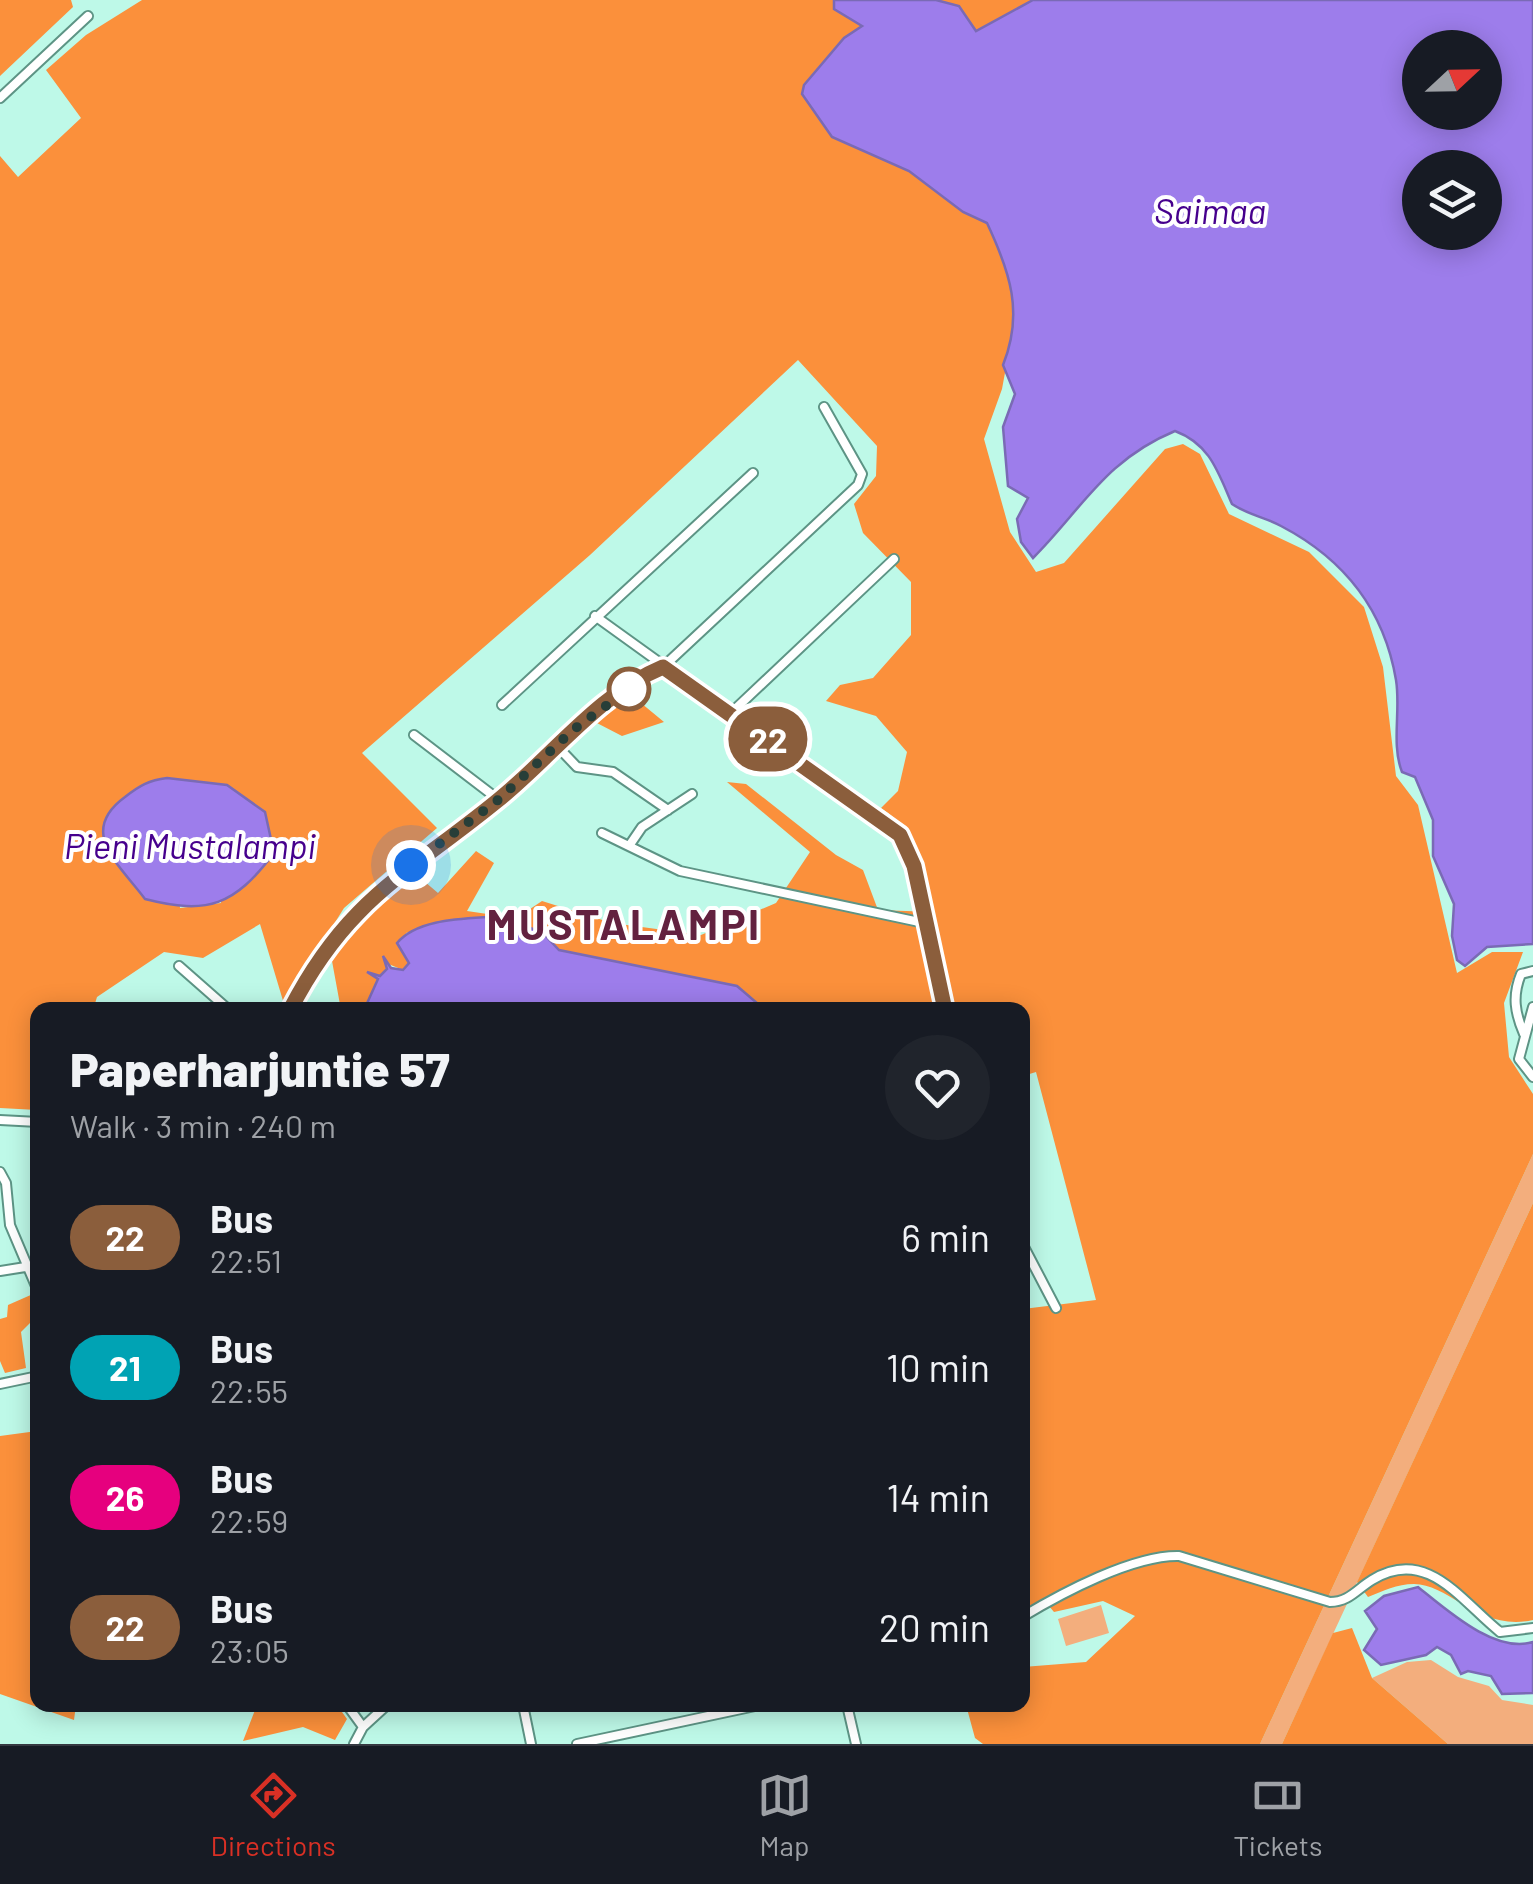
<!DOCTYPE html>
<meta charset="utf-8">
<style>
:root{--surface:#171b24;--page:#20242c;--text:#f1f3f6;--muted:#9ea1a6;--line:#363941;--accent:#d93025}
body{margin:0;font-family:Barlow,sans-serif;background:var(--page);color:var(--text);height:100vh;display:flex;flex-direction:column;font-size:38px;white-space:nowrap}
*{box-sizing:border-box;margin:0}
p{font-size:32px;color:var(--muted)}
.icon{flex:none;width:55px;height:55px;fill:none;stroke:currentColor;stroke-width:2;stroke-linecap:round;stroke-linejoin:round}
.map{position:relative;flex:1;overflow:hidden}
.side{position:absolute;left:30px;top:1002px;width:1000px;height:710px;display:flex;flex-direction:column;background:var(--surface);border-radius:20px;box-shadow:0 5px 25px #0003}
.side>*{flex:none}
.badge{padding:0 20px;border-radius:32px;font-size:35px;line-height:65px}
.needle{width:65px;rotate:68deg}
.tools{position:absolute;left:1402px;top:30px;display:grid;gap:20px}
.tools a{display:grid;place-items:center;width:100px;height:100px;border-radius:50%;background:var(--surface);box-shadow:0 5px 25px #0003;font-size:50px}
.you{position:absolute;width:50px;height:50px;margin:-25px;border:8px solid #fff;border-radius:50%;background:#1a73e8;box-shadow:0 0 0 15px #1a73e833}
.map>.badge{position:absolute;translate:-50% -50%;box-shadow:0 0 0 5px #fff}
.round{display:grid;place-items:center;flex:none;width:105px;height:105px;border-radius:52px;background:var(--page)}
.head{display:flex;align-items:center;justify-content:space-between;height:170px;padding:0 40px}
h1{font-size:48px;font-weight:800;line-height:75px}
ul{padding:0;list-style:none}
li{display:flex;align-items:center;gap:30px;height:130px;padding:0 40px}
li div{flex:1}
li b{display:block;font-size:38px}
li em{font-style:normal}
li .badge{min-width:110px;font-weight:700;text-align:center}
.menu{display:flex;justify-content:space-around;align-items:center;height:140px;border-top:2px solid var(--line);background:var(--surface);font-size:28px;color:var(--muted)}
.menu a{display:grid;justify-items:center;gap:5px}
.menu .active{color:var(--accent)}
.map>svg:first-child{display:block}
.green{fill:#f3ae7d}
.forest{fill:#fb903b;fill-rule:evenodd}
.water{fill:#9d7deb;stroke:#7a6ab5;stroke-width:2.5;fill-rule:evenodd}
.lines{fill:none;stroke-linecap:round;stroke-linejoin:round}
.minor-casing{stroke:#5d9485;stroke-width:12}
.minor{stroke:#fff;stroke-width:8}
.line-casing{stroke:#fff;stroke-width:22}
.line{stroke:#8b5e3c;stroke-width:15}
.walk{stroke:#273e38;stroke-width:10;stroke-dasharray:0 18}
.stop-dot{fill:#fff;stroke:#8b5e3c;stroke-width:5}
.labels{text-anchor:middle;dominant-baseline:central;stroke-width:8;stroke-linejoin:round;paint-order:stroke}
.water-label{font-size:35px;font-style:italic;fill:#46008d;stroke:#fff}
.district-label{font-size:42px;font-weight:bold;letter-spacing:2.5px;fill:#63213f;stroke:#fff}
</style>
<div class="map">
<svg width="1533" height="1744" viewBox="0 0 1533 1744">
<rect width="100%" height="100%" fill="#bef9e8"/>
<!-- green -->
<path class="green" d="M1533,1154V1203L1282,1744H1260Z
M1101,1605L1109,1633L1066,1646L1058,1619Z
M1431,1660L1458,1677L1489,1686L1502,1700L1533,1705V1744H1448L1372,1678L1407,1662Z"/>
<!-- forest -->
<path class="forest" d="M0,0H71L73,7L0,76Z
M142,0H834V9L863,22L862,26L804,85L832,137L909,171L963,212L987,223L1008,271L1016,313L1002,389L984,439L1010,532L1036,572L1064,563L1165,449L1183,444L1200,454L1229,514L1309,552L1364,607L1383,667L1396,776L1418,805L1457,973L1492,952H1523L1504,1003L1509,1057L1533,1094V1154L1260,1744H983L975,1738L966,1705H1022L1023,1667L1086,1662L1135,1616L1103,1601L1054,1612L1043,1599L1023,1611V1309L1096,1300L1036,1072L1023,1076L1022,1010H765L737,986L559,950L543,933L512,921L542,901L612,923L701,935L776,903L810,852L727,782L746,784L836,855L863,870L878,910L934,912C922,866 923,836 881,808L898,791L907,752L876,716L826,701L840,685L873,678L911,635V582L863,533L854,504L876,476L877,446L798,360L590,555L362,753L437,828L344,908L284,1004L260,924L203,958L164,952L97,997L93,1010H38L37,1110L0,1108V156L18,177L81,118L46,70L86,35ZM167,778L227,785L221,903L180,908Z
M936,0H1033L975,31L959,6Z
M642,687L650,695L641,703L664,722L622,736L593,721Z
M476,851L494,863L467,911L501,916L460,920L406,933L410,962L403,970L386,963L388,969L380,976L373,975L378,978L364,1010H341L332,961L357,919L411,870L438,893Z
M1533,1203V1620C1479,1632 1450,1584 1414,1584C1397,1584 1383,1591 1368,1597L1357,1582Z
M33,1294L37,1316L21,1332L26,1368L5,1373L0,1361V1319L7,1317L8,1305Z
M37,1431L38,1705H76L74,1720L0,1694V1436Z
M1352,1628L1372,1678L1448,1744H1282L1333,1633Z
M257,1705H337L347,1719L335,1740L303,1727L243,1741Z"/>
<!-- water -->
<path class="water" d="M834,0H936L959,6L976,31L1033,0H1533V944L1487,947L1465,966L1457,960L1452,936L1454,904L1433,856V820L1415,777L1402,772C1391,744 1401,710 1396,680C1384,609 1344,559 1281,526C1265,517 1248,515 1232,504C1218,472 1210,444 1175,431C1105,460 1082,509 1033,558L1021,542L1017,519L1028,498L1008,486L1003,427L1015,394L1003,365C1024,313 1010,272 987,223L963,212L909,171L832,137L802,94L804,85L844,38L862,26L834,9ZM1420,48H1485V112H1420ZM1420,168H1485V232H1420Z
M167,778L227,785L265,812L274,853C234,906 208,915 145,899C119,864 77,832 125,797C139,786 149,780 167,778Z
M501,916L543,933L559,950L737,986L765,1010H364L378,979L367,972L380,976L387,969L383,956L391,968L403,970L409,963L397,943C419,917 469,919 501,916Z
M1418,1587C1447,1610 1495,1654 1533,1642V1693L1502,1694L1491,1676L1468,1671L1461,1674L1451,1655L1437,1647L1426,1655L1381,1665L1364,1650L1377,1629L1365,1611L1384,1596Z"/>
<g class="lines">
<!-- minor casing -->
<g class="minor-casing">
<path id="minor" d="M0,98L88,16
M595,616L899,835L914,866L945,1010
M502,705L753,473
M732,712L894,559
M414,735L499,800
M556,745L577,767L613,772L668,810
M602,833L680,871L924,923
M629,846L642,827L692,794
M179,966L229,1010
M1533,1007L1519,1059L1533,1077
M119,1008L124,1010
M290,1010L353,914L499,800L573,730L663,667L858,485L862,474L824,407
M1524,1034C1515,1013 1512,996 1521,974L1533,971
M0,1120L38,1122
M0,1172L6,1183L10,1225L38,1291
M1022,1243L1056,1308
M0,1271L38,1265
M0,1384L38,1376
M1022,1617C1062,1593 1133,1555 1179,1556L1330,1602C1349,1602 1357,1589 1372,1580C1427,1546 1461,1601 1500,1632L1533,1628
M347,1705L363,1727
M523,1705L531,1744
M847,1705L856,1744
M354,1744L363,1727L387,1705
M577,1744L760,1705"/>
</g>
<!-- minor -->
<use href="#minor" class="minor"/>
</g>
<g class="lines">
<!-- line casing -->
<g class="line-casing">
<path id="line" d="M290,1010C347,899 406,875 497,801C551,758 598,694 663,667L900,835L914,866L945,1010"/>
</g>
<!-- line -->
<use href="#line" class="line"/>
<!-- walk -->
<path class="walk" d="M411,865L498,800L573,730L629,689"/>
</g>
<!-- markers -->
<circle class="stop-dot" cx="629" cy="689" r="20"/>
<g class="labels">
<!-- water labels -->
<g class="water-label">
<text x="1210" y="210">Saimaa</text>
<text x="190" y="845">Pieni Mustalampi</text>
</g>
<!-- district labels -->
<g class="district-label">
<text x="624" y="923">MUSTALAMPI</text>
</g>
</g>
</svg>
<div class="tools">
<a><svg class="needle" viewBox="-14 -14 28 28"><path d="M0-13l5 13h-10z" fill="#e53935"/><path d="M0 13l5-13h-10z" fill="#9ea1a6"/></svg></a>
<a><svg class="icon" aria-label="layers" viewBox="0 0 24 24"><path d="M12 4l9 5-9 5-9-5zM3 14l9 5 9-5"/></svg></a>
</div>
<div class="you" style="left:411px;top:865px"></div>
<b class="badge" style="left:768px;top:739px;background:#8b5e3c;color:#fff">22</b>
<section class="side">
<div class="head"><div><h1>Paperharjuntie 57</h1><p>Walk · 3 min · 240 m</p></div><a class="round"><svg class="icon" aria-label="heart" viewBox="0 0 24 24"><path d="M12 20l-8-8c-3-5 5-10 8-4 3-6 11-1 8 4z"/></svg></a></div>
<ul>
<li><span class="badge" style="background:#8b5e3c;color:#fff">22</span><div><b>Bus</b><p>22:51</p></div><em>6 min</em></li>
<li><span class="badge" style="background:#00a3b4;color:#fff">21</span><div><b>Bus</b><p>22:55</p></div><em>10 min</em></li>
<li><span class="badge" style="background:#e6007e;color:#fff">26</span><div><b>Bus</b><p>22:59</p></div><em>14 min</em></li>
<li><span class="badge" style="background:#8b5e3c;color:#fff">22</span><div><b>Bus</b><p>23:05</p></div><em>20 min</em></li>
</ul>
</section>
</div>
<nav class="menu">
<a class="active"><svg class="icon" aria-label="directions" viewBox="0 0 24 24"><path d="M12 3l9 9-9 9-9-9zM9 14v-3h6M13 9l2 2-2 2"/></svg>Directions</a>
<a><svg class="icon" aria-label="map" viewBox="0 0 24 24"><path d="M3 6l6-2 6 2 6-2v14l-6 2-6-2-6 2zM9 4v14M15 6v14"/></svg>Map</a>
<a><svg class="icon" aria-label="tickets" viewBox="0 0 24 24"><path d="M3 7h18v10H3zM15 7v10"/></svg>Tickets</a>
</nav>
